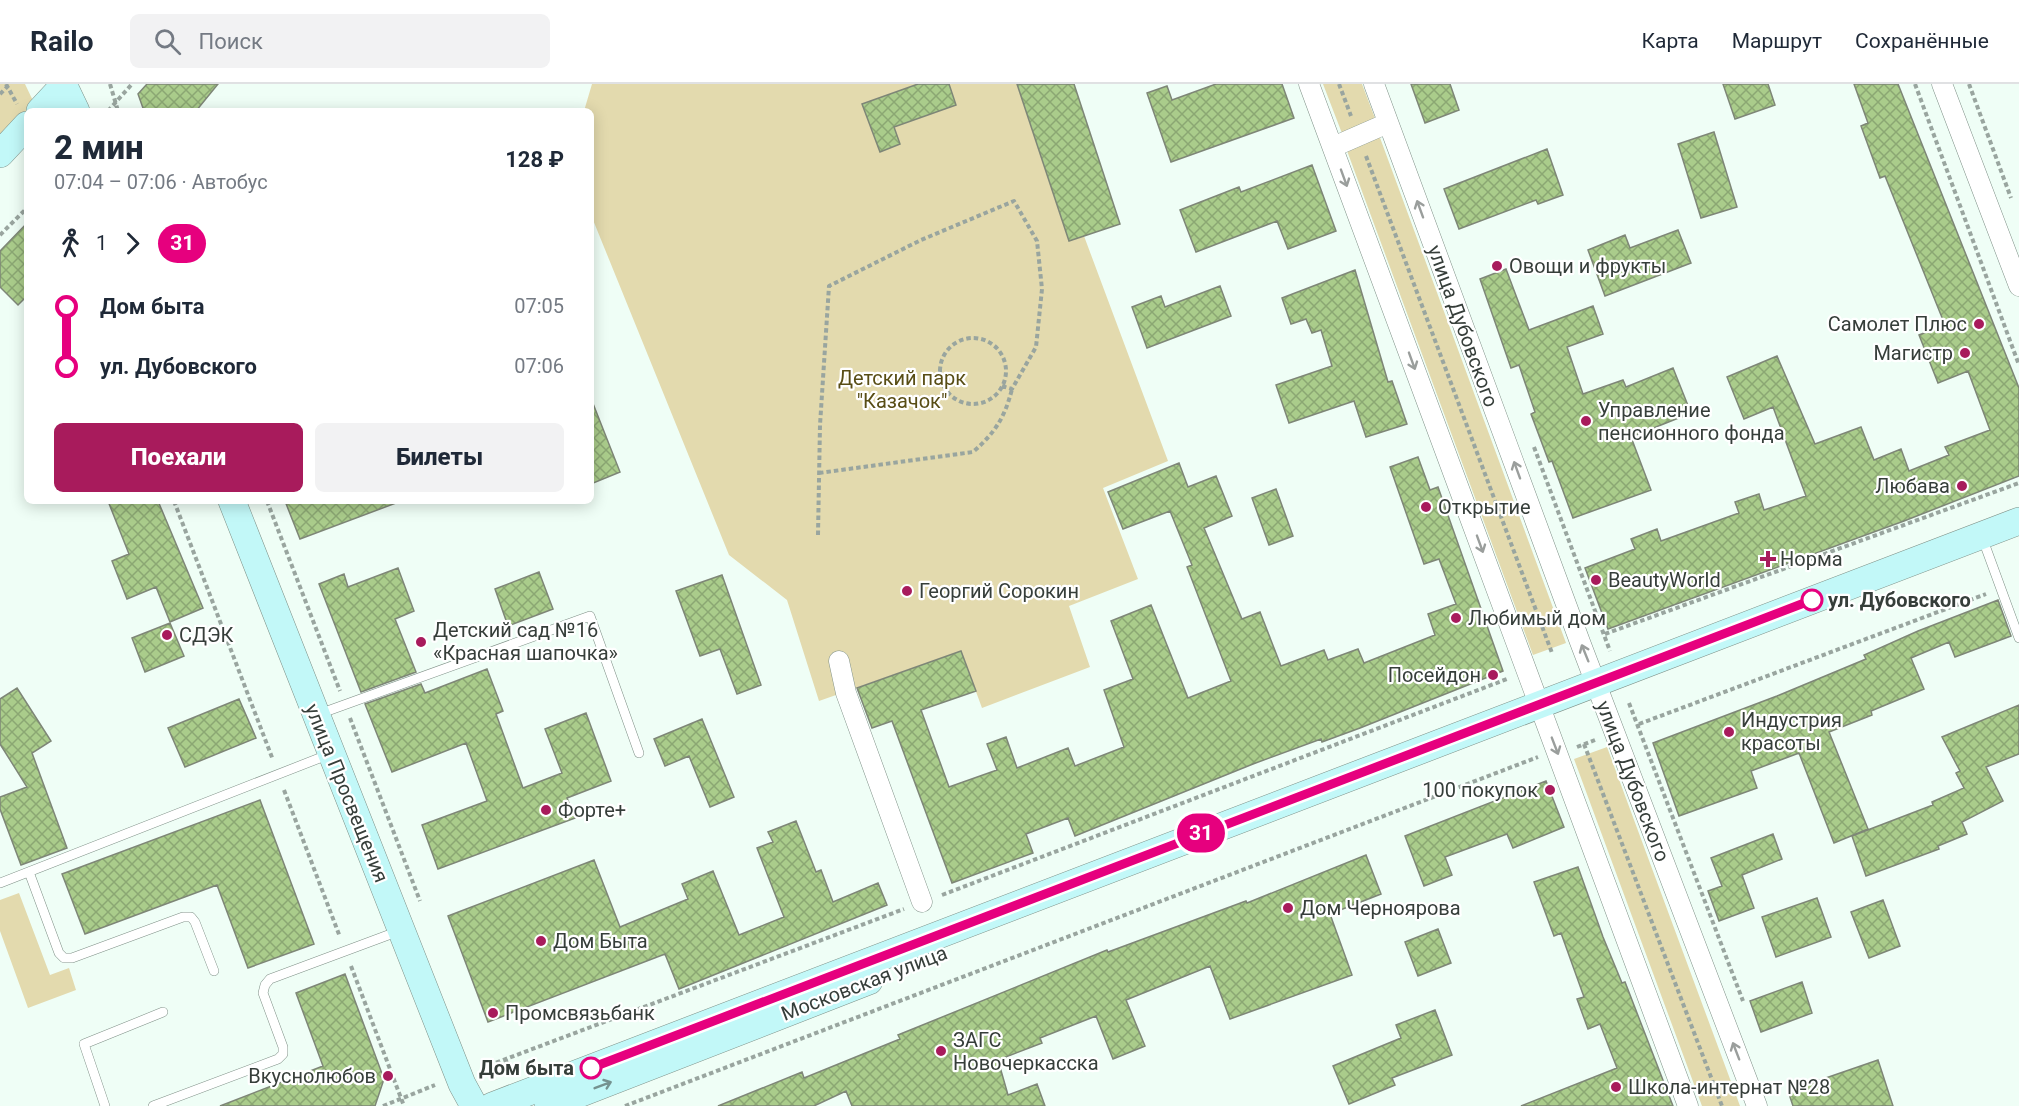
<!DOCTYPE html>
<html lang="ru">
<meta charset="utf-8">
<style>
:root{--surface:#fff;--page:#f2f2f3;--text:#1f2937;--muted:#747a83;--line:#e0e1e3;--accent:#a81b5c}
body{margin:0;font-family:Roboto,sans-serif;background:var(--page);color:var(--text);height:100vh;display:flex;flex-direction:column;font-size:22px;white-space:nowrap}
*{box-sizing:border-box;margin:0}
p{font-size:20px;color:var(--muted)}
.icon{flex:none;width:33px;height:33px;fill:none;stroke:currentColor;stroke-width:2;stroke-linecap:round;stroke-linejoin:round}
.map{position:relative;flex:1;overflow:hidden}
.panel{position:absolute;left:24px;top:24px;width:570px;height:396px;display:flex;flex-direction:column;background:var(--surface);border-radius:9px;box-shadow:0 3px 15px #0003}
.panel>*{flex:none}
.badge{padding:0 12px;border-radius:20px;font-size:21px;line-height:39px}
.map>.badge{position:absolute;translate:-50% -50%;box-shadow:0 0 0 3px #fff}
.legs{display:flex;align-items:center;gap:9px;height:66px;padding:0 30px;font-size:20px}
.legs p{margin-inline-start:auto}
.headline{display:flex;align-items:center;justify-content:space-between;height:102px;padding:0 30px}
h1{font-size:33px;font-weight:800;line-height:45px}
.button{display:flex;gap:12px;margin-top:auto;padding:12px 30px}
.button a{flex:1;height:69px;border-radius:9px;background:var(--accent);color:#fff;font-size:24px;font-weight:800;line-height:69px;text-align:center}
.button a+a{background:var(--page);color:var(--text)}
ul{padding:0 30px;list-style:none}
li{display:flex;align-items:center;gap:21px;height:60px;font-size:22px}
li i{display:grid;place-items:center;width:9px;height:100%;margin:0 8px;background:currentColor}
li i::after{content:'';width:15px;height:15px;margin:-8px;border:4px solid;border-radius:50%;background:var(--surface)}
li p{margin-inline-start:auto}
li:first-child i{background:linear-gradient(#0000 50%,currentColor 0)}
li:last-child i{background:linear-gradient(currentColor 50%,#0000 0)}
header{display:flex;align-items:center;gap:36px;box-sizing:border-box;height:84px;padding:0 30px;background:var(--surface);border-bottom:2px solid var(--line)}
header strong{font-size:28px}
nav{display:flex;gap:33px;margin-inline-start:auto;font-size:21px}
.search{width:420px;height:54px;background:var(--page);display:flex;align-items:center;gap:15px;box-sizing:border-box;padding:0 21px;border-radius:9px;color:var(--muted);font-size:22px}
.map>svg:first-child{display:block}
.green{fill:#e3daae}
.building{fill:url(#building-cross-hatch);stroke:#7e8677;stroke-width:1.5}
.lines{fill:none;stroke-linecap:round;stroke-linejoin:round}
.lane-casing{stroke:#7f9087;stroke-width:10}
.street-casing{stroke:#7f9087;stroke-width:21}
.secondary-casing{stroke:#7f9087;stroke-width:28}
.path{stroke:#99a59f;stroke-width:4;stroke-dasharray:4.5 3;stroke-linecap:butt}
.lane{stroke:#fff;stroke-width:9}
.street{stroke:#fff;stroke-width:20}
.secondary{stroke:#c2f8f8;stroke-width:27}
.oneway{stroke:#9a9e9c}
.oneway2{stroke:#759290}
.line-1-casing{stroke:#fff;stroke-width:14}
.line-1{stroke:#e6007e;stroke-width:9}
.poi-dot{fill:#a81b5c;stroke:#fff;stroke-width:2}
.stop-1-dot{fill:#fff;stroke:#e6007e;stroke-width:3}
.labels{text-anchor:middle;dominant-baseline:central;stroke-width:4.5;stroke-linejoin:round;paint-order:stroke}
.poi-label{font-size:20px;fill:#363e3a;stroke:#fff;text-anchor:start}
.street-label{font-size:20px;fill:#363e3a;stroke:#fff}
.park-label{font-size:20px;fill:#584d15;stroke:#fff}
.stop-label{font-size:20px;font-weight:bold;fill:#363e3a;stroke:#fff;text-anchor:start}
</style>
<header>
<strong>Railo</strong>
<div class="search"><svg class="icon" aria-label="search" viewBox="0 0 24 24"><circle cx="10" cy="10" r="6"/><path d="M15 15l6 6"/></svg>Поиск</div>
<nav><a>Карта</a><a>Маршрут</a><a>Сохранённые</a></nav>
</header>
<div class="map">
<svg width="2019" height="1022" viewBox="0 0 2019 1022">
<defs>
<pattern id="building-cross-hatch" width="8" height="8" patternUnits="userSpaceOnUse" patternTransform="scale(1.5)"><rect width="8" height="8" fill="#aacc8b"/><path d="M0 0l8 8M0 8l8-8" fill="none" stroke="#8ba773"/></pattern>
</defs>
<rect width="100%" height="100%" fill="#effef6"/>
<!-- green -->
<path class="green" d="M0,0H25L35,21L0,59Z
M592,0H1017L1069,156L1084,152L1168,377L1103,404L1138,495L1069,522L1090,583L982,624L961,567L819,617L787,516L729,471L591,131V27H584Z
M1323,0H1362L1376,37L1343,52Z
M1379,51L1566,559L1533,571L1346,64Z
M1607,663L1740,1022H1702L1574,675Z
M19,809L50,891L69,884L76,906L28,924L0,847V816Z"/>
<!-- building -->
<path class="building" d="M147,0H218L196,27H144L138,10Z
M918,0H949L956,21L894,43L900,60L880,68L862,20Z
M1017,0H1074L1120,140L1069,157Z
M1216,0H1282L1294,34L1171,78L1147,9L1167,2L1172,16Z
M1411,0H1450L1459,26L1425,39Z
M1723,0H1768L1775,21L1735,35Z
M1854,0H1898L2019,304V392L1904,437L1608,545L1585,484L1635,465L1631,455L1657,445L1661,457L1739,429L1735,418L1759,410L1764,426L1806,412L1773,323L1744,335L1727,293L1777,272L1815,360L1861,343L1874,376L1901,365L1909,387L1949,371L1945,363L1990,346L1968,287L1938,299L1919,251L1945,241L1885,92L1880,94L1861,42L1868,39Z
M1714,48L1737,123L1701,134L1678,60Z
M1547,65L1563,111L1538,120L1536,116L1459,145L1444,105Z
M1312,81L1336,147L1288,165L1277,137L1196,168L1180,126L1239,103L1241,108Z
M27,139V212L18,221L0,203V167Z
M1678,146L1691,179L1605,212L1588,166L1625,151L1630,164Z
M1506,185L1529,246L1593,222L1603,250L1567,263L1583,310L1623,296L1626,303L1673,284L1691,329L1631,353L1651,406L1573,434L1552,377L1549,378L1531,330L1535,328L1519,281L1511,284L1480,195Z
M1355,186L1388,298L1392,297L1407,340L1366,353L1354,317L1289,339L1276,301L1332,282L1321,246L1312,249L1306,235L1291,240L1282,214Z
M1220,202L1231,232L1147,264L1132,223L1161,212L1165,223Z
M592,317L620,388L591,400V318Z
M1418,373L1430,406L1438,403L1503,587L1360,644L1322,658L1321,655L1253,680L1075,752L1068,734L1026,750L1033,769L952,799L892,637L872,644L857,604L961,567L976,607L921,626L949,703L997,686L987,660L1006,653L1017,684L1068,664L1075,682L1124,663L1104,606L1133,595L1111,537L1151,521L1188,614L1231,597L1187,483L1192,481L1170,427L1123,445L1108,408L1179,379L1188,403L1216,392L1232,432L1204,444L1242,535L1260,528L1281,582L1324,566L1328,576L1358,565L1364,579L1435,551L1428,530L1456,520L1439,475L1424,480L1390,383Z
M1276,405L1293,452L1269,461L1252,414Z
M108,417H158L203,524L170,538L156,503L127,515L112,477L129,470Z
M285,417H396V419L300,455Z
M398,484L414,527L395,535L416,588L361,608L319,500L344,490L348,503Z
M539,488L553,525L508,542L495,505Z
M722,491L761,601L737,610L720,565L700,572L676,507Z
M1998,516L2011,552L1955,573L1949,558L1911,574L1924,605L1871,627L1872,631L1829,648L1868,745L1834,759L1799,669L1751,687L1757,704L1679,732L1653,659L1777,612L1866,575L1864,571L1918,547Z
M170,539L184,572L145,588L132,554Z
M487,585L503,627L496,630L523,704L562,689L545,645L586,629L611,697L567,714L575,734L438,785L422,741L487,717L466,659L392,688L365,620L421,600L425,609Z
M17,604L51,657L32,669L67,764L21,781L0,725V713L27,703L0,660V615Z
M239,615L256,654L185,683L168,644Z
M2019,621V670L1986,683L2003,717L1962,738L1967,750L1938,762L1939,765L1866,792L1852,752L1933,721L1932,718L1964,704L1956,689L1960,687L1942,653Z
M702,635L734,713L710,723L689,672L665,682L654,655Z
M1546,697L1564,743L1513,764L1507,750L1445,773L1452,791L1424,802L1405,752Z
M260,716L314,860L248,884L217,801L85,850L62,790Z
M796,737L816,788L821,786L833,818L878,799L887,821L679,905L665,870L488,938L448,832L594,776L620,843L688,815L682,800L713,787L739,851L784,833L757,764L773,758L768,748Z
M1773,750L1782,775L1742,791L1754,824L1719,837L1708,807L1722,802L1711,774Z
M1366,771L1381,810L1330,830L1352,891L1230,935L1210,882L1126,916L1145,962L1113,975L1096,932L1040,954L1042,959L998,976L1008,1011L1037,1000L1045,1022H852L846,1007L814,1022H718L802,988L804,994L900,955L898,951L1107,866L1108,868L1246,817L1247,819Z
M1578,783L1603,853L1622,899L1625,898L1673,1022H1521L1617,984L1600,940L1588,945L1577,915L1584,913L1561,849L1554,852L1534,798Z
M1817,814L1831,853L1776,873L1762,833Z
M1883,816L1900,862L1869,874L1851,828Z
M1438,845L1451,879L1418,892L1405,858Z
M345,890L384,995L375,1022H220L323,982L296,909Z
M1802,898L1812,929L1761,948L1750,917Z
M1435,926L1452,971L1392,994L1395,1001L1349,1020L1333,982L1401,954L1396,941Z
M1878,976L1893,1022H1793L1788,1007Z"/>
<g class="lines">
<!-- lane casing -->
<g class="lane-casing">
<path id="lane" d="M1986,464L2019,554
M319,630L590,532L639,669
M29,788L59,869L64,874H72L183,833H191L195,838L214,887
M0,799L330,670
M105,1022L84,960L163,928
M153,1022L278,975L283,970V963L263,909L265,901L270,895L399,847"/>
</g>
<!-- street casing -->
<g class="street-casing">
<path id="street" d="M1309,0L1688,1022
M1374,0L1580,558L1757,1022
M1942,0L2019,202
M1333,63L1388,39
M839,577L846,609L922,818"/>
</g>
<!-- secondary casing -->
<g class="secondary-casing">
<path id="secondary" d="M64,2L76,27
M40,27L65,0
M0,70L27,41
M232,417L462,1000L474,1022
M492,1022L2019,437
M548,1022L869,897"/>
</g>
<!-- path -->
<path class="path" d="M6,0L17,20
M110,0L118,27
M1339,0L1351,32
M1915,0L2019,281
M1969,0L2011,114
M0,10L8,2
M108,27L132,0
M1366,72L1552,569
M0,151L27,124
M940 287a33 33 0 1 1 66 0a33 33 0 1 1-66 0Z
M1534,363L1610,567
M819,389L973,368C995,349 1005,333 1012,305
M174,417L273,676
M267,417L340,607
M818,451L820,341L829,202L921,156L1014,117L1037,157L1042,205L1036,263L1012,305L1002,302
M1605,550L2019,399
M1629,619L1743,917
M350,634L420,817
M1639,640L1986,510
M1584,660L1722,1022
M1577,663L1595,656
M284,706L340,853
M942,811L1507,595
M351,882L404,1022
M506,976L509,990
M482,984L904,825
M383,1022L435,1001
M625,1022L1538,673"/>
<!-- lane -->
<use href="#lane" class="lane"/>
<!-- street -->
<use href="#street" class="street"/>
<!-- secondary -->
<use href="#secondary" class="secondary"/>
</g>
<!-- one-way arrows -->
<defs><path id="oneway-shaft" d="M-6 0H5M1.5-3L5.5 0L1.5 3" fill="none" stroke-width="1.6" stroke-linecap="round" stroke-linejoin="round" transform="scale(1.5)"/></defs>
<g class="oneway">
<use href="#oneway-shaft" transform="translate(1344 94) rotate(70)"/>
<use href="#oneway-shaft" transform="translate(1420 125) rotate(-110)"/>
<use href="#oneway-shaft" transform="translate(1412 277) rotate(70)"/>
<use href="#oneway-shaft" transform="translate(1517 386) rotate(-110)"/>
<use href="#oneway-shaft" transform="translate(1480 460) rotate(70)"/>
<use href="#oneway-shaft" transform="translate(1585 569) rotate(-112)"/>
<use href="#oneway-shaft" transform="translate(1555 662) rotate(69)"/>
<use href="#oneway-shaft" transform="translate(1736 967) rotate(-111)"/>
</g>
<use class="oneway2" href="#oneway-shaft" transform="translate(603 1001) rotate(-21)"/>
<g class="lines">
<!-- line-1 casing -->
<g class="line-1-casing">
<path id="line-1" d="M591,984L1812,516"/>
</g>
<!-- line-1 -->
<use href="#line-1" class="line-1"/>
</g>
<!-- markers -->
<g class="poi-dot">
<circle cx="1497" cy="182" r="6"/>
<circle cx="1979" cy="240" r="6"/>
<circle cx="1965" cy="269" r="6"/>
<circle cx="1586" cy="337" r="6"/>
<circle cx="1962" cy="402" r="6"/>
<circle cx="1426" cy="423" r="6"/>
<path d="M1765 466h6v6h6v6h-6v6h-6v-6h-6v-6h6z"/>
<circle cx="1596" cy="496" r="6"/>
<circle cx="907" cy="507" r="6"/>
<circle cx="1456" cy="534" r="6"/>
<circle cx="167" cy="551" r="6"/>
<circle cx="421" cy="558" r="6"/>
<circle cx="1493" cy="591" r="6"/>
<circle cx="1729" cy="648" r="6"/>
<circle cx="1550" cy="706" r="6"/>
<circle cx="546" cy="726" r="6"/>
<circle cx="1288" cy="824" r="6"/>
<circle cx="541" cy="857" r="6"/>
<circle cx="493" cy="929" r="6"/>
<circle cx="941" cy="967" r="6"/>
<circle cx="388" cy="992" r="6"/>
<circle cx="1616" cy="1003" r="6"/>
</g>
<g class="stop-1-dot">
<circle cx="1812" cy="516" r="10"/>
<circle cx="591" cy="984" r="10"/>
</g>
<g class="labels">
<!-- poi labels -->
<g class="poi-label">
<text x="1509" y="182">Овощи и фрукты</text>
<text x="1967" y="240" text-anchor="end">Самолет Плюс</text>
<text x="1953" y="269" text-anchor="end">Магистр</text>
<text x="1598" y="326">Управление<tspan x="1598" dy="23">пенсионного фонда</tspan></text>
<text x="1950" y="402" text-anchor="end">Любава</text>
<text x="1438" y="423">Открытие</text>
<text x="1780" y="475">Норма</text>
<text x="1608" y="496">BeautyWorld</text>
<text x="919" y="507">Георгий Сорокин</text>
<text x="1468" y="534">Любимый дом</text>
<text x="433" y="546">Детский сад №16<tspan x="433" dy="23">«Красная шапочка»</tspan></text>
<text x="179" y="551">СДЭК</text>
<text x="1481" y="591" text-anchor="end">Посейдон</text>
<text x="1741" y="636">Индустрия<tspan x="1741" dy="23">красоты</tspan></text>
<text x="1538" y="706" text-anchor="end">100 покупок</text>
<text x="558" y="726">Форте+</text>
<text x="1300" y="824">Дом Черноярова</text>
<text x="553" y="857">Дом Быта</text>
<text x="505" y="929">Промсвязьбанк</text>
<text x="953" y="956">ЗАГС<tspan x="953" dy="23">Новочеркасска</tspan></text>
<text x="376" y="992" text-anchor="end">Вкуснолюбов</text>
<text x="1628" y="1003">Школа-интернат №28</text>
</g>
<!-- street labels -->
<g class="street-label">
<text transform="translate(1463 242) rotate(70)">улица Дубовского</text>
<text transform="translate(1633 697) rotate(69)">улица Дубовского</text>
<text transform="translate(347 709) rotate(68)">улица Просвещения</text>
<text transform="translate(864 899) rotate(-21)">Московская улица</text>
</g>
<!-- park labels -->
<g class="park-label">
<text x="902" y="294">Детский парк<tspan x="902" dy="23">"Казачок"</tspan></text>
</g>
<!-- stop labels -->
<g class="stop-label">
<text x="1828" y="516">ул. Дубовского</text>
<text x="574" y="984" text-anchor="end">Дом быта</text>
</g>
</g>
</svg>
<b class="badge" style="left:1201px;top:749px;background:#e6007e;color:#fff">31</b>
<section class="panel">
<div class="headline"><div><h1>2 мин</h1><p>07:04 – 07:06 · Автобус</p></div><b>128 ₽</b></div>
<div class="legs"><svg class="icon" aria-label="walk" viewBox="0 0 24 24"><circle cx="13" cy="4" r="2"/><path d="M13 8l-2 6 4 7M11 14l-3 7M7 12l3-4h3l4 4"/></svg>1<svg class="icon" aria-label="forward" viewBox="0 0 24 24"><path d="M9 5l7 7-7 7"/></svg><b class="badge" style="background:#e6007e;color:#fff">31</b></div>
<ul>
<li><i style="color:#e6007e"></i><b>Дом быта</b><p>07:05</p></li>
<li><i style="color:#e6007e"></i><b>ул. Дубовского</b><p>07:06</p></li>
</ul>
<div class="button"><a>Поехали</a><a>Билеты</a></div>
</section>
</div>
